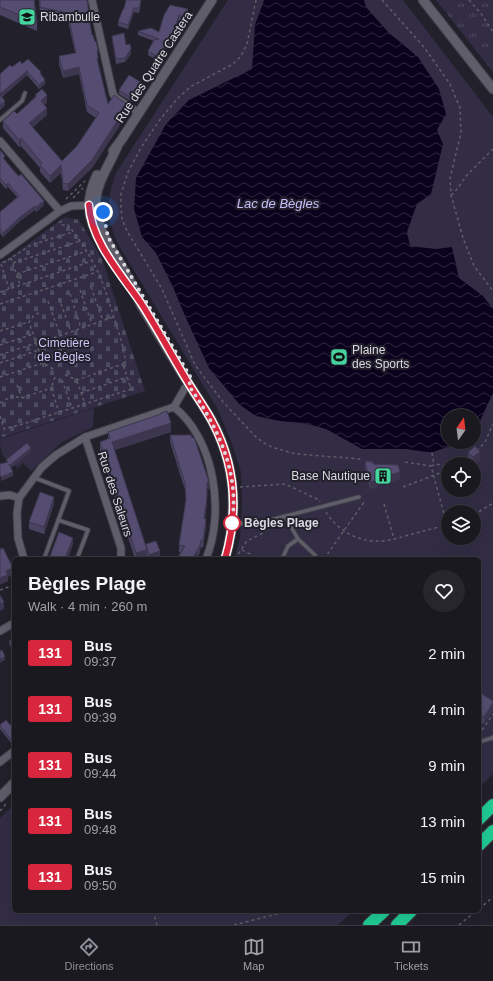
<!DOCTYPE html>
<meta charset="utf-8">
<style>
:root{--surface:#1a1920;--page:#27262d;--text:#f1f3f6;--muted:#9fa0a5;--line:#38383e;--accent:#8c9099}
body{margin:0;font-family:Arial,sans-serif;background:var(--page);color:var(--text);height:100vh;display:flex;flex-direction:column;font-size:15px;white-space:nowrap}
*{box-sizing:border-box;margin:0}
p{font-size:13px;color:var(--muted)}
.icon{flex:none;width:22px;height:22px;fill:none;stroke:currentColor;stroke-width:2;stroke-linecap:round;stroke-linejoin:round}
.map{position:relative;flex:1;overflow:hidden}
.panel{position:absolute;left:12px;top:557px;width:469px;height:356px;display:flex;flex-direction:column;background:var(--surface);border-radius:6px;box-shadow:0 4px 16px #0002,0 0 0 1px var(--line)}
.panel>*{flex:none}
.badge{padding:0 8px;border-radius:3px;font-size:14px;line-height:26px}
.needle{width:26px;rotate:14deg}
.controls{position:absolute;left:441px;top:409px;display:grid;gap:8px}
.controls a{display:grid;place-items:center;width:40px;height:40px;border-radius:50%;background:var(--surface);box-shadow:0 4px 16px #0002,0 0 0 1px var(--line);font-size:20px}
.you{position:absolute;width:20px;height:20px;margin:-10px;border:3px solid #fff;border-radius:50%;background:#1a73e8;box-shadow:0 0 0 6px #1a73e833}
.map>.badge{position:absolute;translate:-50% -50%;box-shadow:0 0 0 2px #fff}
.round{display:grid;place-items:center;flex:none;width:42px;height:42px;border-radius:21px;background:var(--page)}
.headline{display:flex;align-items:center;justify-content:space-between;height:68px;padding:0 16px}
h1{font-size:19px;font-weight:800;line-height:30px}
ul{padding:0;list-style:none}
li{display:flex;align-items:center;gap:12px;height:56px;padding:0 16px}
li div{flex:1}
li b{display:block;font-size:15px}
li em{font-style:normal}
li .badge{min-width:44px;font-weight:700;text-align:center}
.tabs{display:flex;justify-content:space-around;align-items:center;height:56px;border-top:1px solid var(--line);background:var(--surface);font-size:11px;color:var(--muted)}
.tabs a{display:grid;justify-items:center;gap:2px}
.tabs .on{color:var(--accent)}
.map>svg:first-child{display:block}
.grass{fill:url(#grass-tufts)}
.cemetery{fill:url(#cemetery-stones)}
.garden{fill:#322d45;fill-rule:evenodd}
.water{fill:url(#water-waves)}
.lines{fill:none;stroke-linecap:round;stroke-linejoin:round}
.service-casing{stroke:#3e3c44;stroke-width:5.5}
.minor-casing{stroke:#3e3c44;stroke-width:9}
.tertiary-casing{stroke:#3e3c44;stroke-width:11}
.motorway-casing{stroke:#3e3c44;stroke-width:14}
.path{stroke:#5e5d66;stroke-width:1.5;stroke-dasharray:3 3;stroke-linecap:butt}
.service{stroke:#5f5d69;stroke-width:3.5}
.minor{stroke:#5f5d69;stroke-width:7}
.tertiary{stroke:#5f5d69;stroke-width:9}
.motorway{stroke:#20cb93;stroke-width:12}
.wall{fill:#494261}
.shaded-wall{fill:#3c364f}
.building{fill:#554d71;stroke:#3c364f}
.line-casing{stroke:#fff;stroke-width:9}
.line{stroke:#d7263d;stroke-width:6}
.walk{stroke:#dbdae1;stroke-width:4;stroke-dasharray:0 7.2}
.stop-dot{fill:#fff;stroke:#d7263d;stroke-width:2}
.labels{text-anchor:middle;dominant-baseline:central;stroke-width:4;stroke-linejoin:round;paint-order:stroke}
.poi-label{font-size:12px;fill:#dbdae1;stroke:#22212b;text-anchor:start}
.street-label{font-size:12px;fill:#dbdae1;stroke:#22212b}
.park-label{font-size:12px;fill:#cec4f7;stroke:#22212b}
.stop-label{font-size:12px;font-weight:bold;fill:#dbdae1;stroke:#22212b;text-anchor:start}
.water-label{font-size:13px;font-style:italic;fill:#cabdfd;stroke:#22212b}
</style>
<div class="map">
<svg width="493" height="925" viewBox="0 0 493 925">
<defs>
<pattern id="grass-tufts" width="24" height="20" patternUnits="userSpaceOnUse"><rect width="24" height="20" fill="#322d45"/><path d="M3 7l-1-3M5 7V3M7 7l1-3M15 17l-1-3M17 17v-4M19 17l1-3" fill="none" stroke="#4f4b60"/></pattern>
<pattern id="cemetery-stones" width="16" height="16" patternUnits="userSpaceOnUse"><rect width="16" height="16" fill="#322d45"/><path d="M2 7V4a2 2 0 0 1 4 0v3zM10 15v-3a2 2 0 0 1 4 0v3z" fill="#4f4b60"/></pattern>
<pattern id="water-waves" width="16" height="10" patternUnits="userSpaceOnUse"><rect width="16" height="10" fill="#0b031e"/><path d="M0 5q4-4 8 0t8 0" fill="none" stroke="#2e273e"/></pattern>
</defs>
<rect width="100%" height="100%" fill="#22212b"/>
<!-- grass -->
<path class="grass" d="M436,0H493V72Z"/>
<!-- cemetery -->
<path class="cemetery" d="M65,217L79,220L102,259L145,391L0,438V262L6,260Z"/>
<!-- garden -->
<path class="garden" d="M228,0H403L493,117V774L479,788V559H234L240,538L242,505L241,472L231,441L217,408L118,244C106,218 106,200 116,173ZM448,416H474V442H448ZM448,464H474V490H448ZM448,512H474V538H448Z
M94,408L93,427L62,442L31,471L23,463L18,468C5,458 0,456 0,439Z
M14,805V911H353L338,925H0V818Z"/>
<!-- water -->
<path class="water" d="M264,0H364L366,7L388,32L418,57L439,89L446,114L437,130L443,144L431,194L417,204L407,232L410,246L436,249L452,247L459,278L483,296L493,309V393L480,421L474,428V416H448V442H456L453,445L433,452H426L406,449H362L326,429L303,423L280,421L256,416L240,405L209,368L185,316L173,287L156,253L142,237L134,209L136,178L166,124L189,100L252,69L255,25Z"/>
<g class="lines">
<!-- service casing -->
<g class="service-casing">
<path id="service" d="M0,120L22,101L25,93
M35,478L69,491L44,559
M285,516L298,539L315,555
M58,520L88,530L77,559
M233,523L250,524L263,522L359,497
M282,559L288,546L298,539
M479,742L492,738L493,737"/>
</g>
<!-- minor casing -->
<g class="minor-casing">
<path id="minor" d="M92,0L113,94L116,98L139,113
M0,141L60,211
M0,255L60,211L71,206L94,205
M174,407C215,440 225,512 206,559
M85,437L121,548V559
M0,496L10,495L19,498
M24,559L18,538L17,513L19,498L42,467L56,455L85,437L174,407L185,388L189,386
M0,631L14,623
M0,762L14,751"/>
</g>
<!-- tertiary casing -->
<g class="tertiary-casing">
<path id="tertiary" d="M423,0L493,89
M117,147C110,164 98,180 96,198C93,228 115,252 128,278C133,286 137,296 141,305C154,327 167,348 180,370C190,386 201,402 211,419C235,462 239,511 225,559
M113,151L122,139L212,0
M97,175C85,200 87,218 101,242
M0,797L14,783"/>
</g>
<!-- motorway casing -->
<g class="motorway-casing">
<path id="motorway" d="M479,819L493,805
M479,845L493,831
M369,925L384,911
M397,925L411,911"/>
</g>
<!-- path -->
<path class="path" d="M256,0L247,44L241,56L233,64L190,87L177,99L159,121L142,146L128,172L121,194V208L122,219L127,231L162,289L195,365L224,403L256,437L267,445L278,449L296,454L361,459
M382,0L424,47L450,84L460,108L461,133L450,178L451,195L463,238L474,266L493,291
M469,0L482,15L493,32
M451,195L454,193L467,175L493,149
M73,198L83,188
M66,199L85,181
M11,258L20,285
M8,260L31,245L73,232
M13,263L80,241
M1,264L9,289
M17,274L87,251
M91,287L103,321
M80,290L92,324
M0,292L92,261
M70,294L81,328
M59,298L71,332
M48,301L60,335
M0,304L97,272
M39,313L34,315L29,322L43,363
M0,331L29,322
M48,340L113,317
M0,345L33,334
M0,355L36,343
M0,363L39,350
M65,375L77,380L123,364
M0,377L43,363L53,369
M55,377L51,388L59,412
M62,380L72,408
M77,381L85,404
M17,385L22,398
M81,393L127,377
M0,403L12,396L22,398L51,388
M0,416L4,429L26,423L131,389L123,364L126,361L123,351L122,343C114,319 108,295 98,272C90,255 79,239 68,225H60
M477,451L485,442L493,424
M432,453L434,465
M405,462L431,466L447,525
M460,464L469,457
M431,466C439,463 443,464 447,471
M240,487L285,484L319,500L320,502
M403,487L448,470
M384,504L394,539
M326,512C335,528 356,541 375,541C386,542 398,538 409,535C422,531 435,528 448,525
M474,515L493,503
M242,550L250,554L251,559
M235,559L247,541L265,532L267,528
M324,559L364,502
M0,590L11,586
M479,735L493,714
M0,811L7,803
M479,909L493,897
M153,911L157,925
M234,925L289,911
M459,925L476,911"/>
<!-- service -->
<use href="#service" class="service"/>
<!-- minor -->
<use href="#minor" class="minor"/>
<!-- tertiary -->
<use href="#tertiary" class="tertiary"/>
<!-- motorway -->
<use href="#motorway" class="motorway"/>
</g>
<!-- wall -->
<path class="wall" d="M0,0L37,22V31L0,15Z
M39,0H87L89,19L92,35L98,50V63L108,104L129,113L124,120H123L92,168L68,191L63,190L61,173L50,183L40,172V168L21,146L19,147L3,128V121L17,114L35,97V95L47,102L44,105L47,115L32,127L62,161L77,146L96,118L87,112L79,74L63,78L59,64V56L75,53L68,20L40,14Z
M141,4L139,13L134,12L128,29L118,26V22L124,9Z
M188,13L183,21L179,20L170,47L167,46L158,61L148,55V51L154,41L138,35V31L159,32L164,15Z
M112,36L126,45L131,54L125,62L116,64L112,40Z
M22,64L41,75L45,84L39,89L27,75L2,97L5,105L0,110V74L12,67Z
M142,87L132,102L119,94V90Z
M0,150L5,160L44,205L36,212L35,210L20,221L3,237L0,233V212L17,197L8,187L6,189L0,182Z
M108,432H171L114,450L146,547V544L160,559H148L147,555L146,559H135L100,451V442L108,439Z
M170,435L209,489H207V504L205,519L206,526L203,548L201,547L199,555H198L197,559H177L181,553L179,552V545L186,500L185,490L170,442Z
M468,452L480,461L474,464H471L468,461Z
M365,461L373,464L400,479L377,485V487L370,489L365,467Z
M54,504L44,534L29,529V522Z
M14,638V651L9,644V641Z
M479,692L493,701V710L484,724L479,721Z
M14,723V741L11,743L0,729V726L2,724L10,725Z"/>
<!-- shaded-wall -->
<path class="shaded-wall" d="M134,8V12L128,29V25Z
M188,9V13L183,21V17Z
M179,15V20L170,47V43Z
M167,42V46L158,61V57Z
M131,49V54L125,62V58Z
M79,67V74L63,78V71Z
M27,71V75L0,98V94Z
M45,80V84L39,89V85Z
M142,83V87L132,102V98Z
M47,95V102L41,108V101Z
M5,101V105L0,110V105Z
M129,106V113L124,120V113Z
M47,108V115L29,131V123Z
M123,112V120L92,168L68,191V184Z
M21,138V146L19,147V140Z
M61,165V173L50,183V176Z
M8,183V187L6,189V185Z
M44,201V205L36,212V207Z
M35,206V210L20,221L3,237V233L20,217Z
M171,423V432L112,451V442Z
M31,448V452L10,469V465Z
M480,452V461L474,465V464H473V457Z
M13,472V476L1,481V477Z
M400,472V479L377,485V487L370,489V482L377,479Z
M207,482H209V489H207Z
M54,497V504L44,534V527Z
M207,497V504L204,525V518Z
M206,519V526L203,548V541Z
M73,538V544L68,559H65Z
M201,540V547L199,555V548Z
M198,548L197,558V559H192Z
M147,550V559H136V553Z
M160,551V559H149V555Z
M13,568V575L8,577V581L0,585V578L6,571Z
M4,602V609L0,611V604Z
M5,657V660L0,663V659Z
M493,703V710L484,724V717Z
M14,738V741L11,743V740Z"/>
<!-- building -->
<path class="building" d="M0,0H34L37,22L0,7Z
M40,0H87L89,14H88L92,35H93L95,42L96,41L98,50L97,51L98,58L97,59L108,104L114,95L129,106L124,113L123,112L92,160L68,184L63,183L61,165L50,176L40,165L42,163L21,138L19,140L3,121L14,111L17,114L37,96L35,95L42,89L47,95L41,101L47,108L29,123L62,161L77,146L99,113L87,105L79,67L63,71L59,56L76,53L68,13L40,7Z
M126,0H141L139,8H134L128,25L118,22L123,9H124Z
M170,5L188,9L183,17L179,15L170,43L167,42L158,57L148,51L154,40L159,39L138,31L151,28L159,32L164,15Z
M124,33L126,45L130,44L131,49L125,58L116,59L112,36Z
M28,59L41,72L40,73L45,80L39,85L27,71L0,94V74L10,65L12,67L20,61L22,64Z
M129,75L142,83L132,98L119,90Z
M0,95L5,101L0,105Z
M0,150L5,156L3,158L17,175L19,176L21,174L44,201L36,207L35,206L20,217L3,233L0,229V212L19,196L8,183L6,185L0,178Z
M167,411L171,423L112,442L147,550L136,553L100,442L110,438L108,432L161,414V413Z
M170,435H191L192,438L194,437L209,482H207V497L204,518L206,519L203,541L201,540L199,548H198L197,551L192,559H177L185,546L179,545L186,499L185,483Z
M27,443L31,448L10,465L9,464L13,472L1,477L0,475V464L8,462L6,460Z
M475,446L480,452L473,457L468,452Z
M365,461L373,462V464L398,465L400,472L377,479V480L370,482Z
M40,492L54,497L44,527L29,522Z
M59,532L73,538L65,559H49Z
M156,541L160,551L149,555L146,544Z
M3,548L13,568L6,571L8,575L0,578V549Z
M0,595L4,602L0,604Z
M14,638V648L9,641Z
M2,650L5,657L0,659V651Z
M479,692L493,701V703L484,717L479,714Z
M6,720L10,725L14,723V738L11,740L0,725Z"/>
<g class="lines">
<!-- line casing -->
<g class="line-casing">
<path id="line" d="M89,205C91,241 121,274 141,303C157,328 171,354 186,379C194,393 204,406 212,421C235,464 239,511 225,559"/>
</g>
<!-- line -->
<use href="#line" class="line"/>
<!-- walk -->
<path class="walk" d="M103,212L108,237L191,378L189,386C217,426 240,472 232,523"/>
</g>
<!-- icons -->
<defs>
<g id="school-square" transform="scale(0.9)"><rect x="-9" y="-9" width="18" height="18" rx="4" fill="#46d49e" stroke="#22212b"/><path d="M0-5L7-2L0 1L-7-2ZM-4 1L0 2.5L4 1V4Q0 6-4 4Z" fill="#111"/></g>
<g id="stadium-square" transform="scale(0.9)"><rect x="-9" y="-9" width="18" height="18" rx="4" fill="#46d49e" stroke="#22212b"/><path d="M0-5a6.5 5 0 1 0 0 10a6.5 5 0 1 0 0-10ZM-3.5-1.8h7v3.6h-7Z" fill="#111"/></g>
<g id="building-square" transform="scale(0.9)"><rect x="-9" y="-9" width="18" height="18" rx="4" fill="#46d49e" stroke="#22212b"/><path d="M-4-6H4V6H1V3H-1V6H-4ZM-2.5-4.3h1.7v1.8h-1.7ZM.8-4.3h1.7v1.8H.8ZM-2.5-1h1.7V.8h-1.7ZM.8-1h1.7V.8H.8Z" fill="#111"/></g>
</defs>
<g fill-rule="evenodd">
<use href="#school-square" x="27" y="17"/>
<use href="#stadium-square" x="339" y="357"/>
<use href="#building-square" x="383" y="476"/>
</g>
<!-- markers -->
<circle class="stop-dot" cx="232" cy="523" r="8"/>
<g class="labels">
<!-- poi labels -->
<g class="poi-label">
<text x="40" y="17">Ribambulle</text>
<text x="352" y="350">Plaine<tspan x="352" dy="14">des Sports</tspan></text>
<text x="370" y="476" text-anchor="end">Base Nautique</text>
</g>
<!-- street labels -->
<g class="street-label">
<text transform="translate(154 67) rotate(-57)">Rue des Quatre Castera</text>
<text transform="translate(115 494) rotate(72)">Rue des Saleurs</text>
</g>
<!-- park labels -->
<g class="park-label">
<text x="64" y="343">Cimetière<tspan x="64" dy="14">de Bègles</tspan></text>
</g>
<!-- stop labels -->
<g class="stop-label">
<text x="244" y="523">Bègles Plage</text>
</g>
<!-- water labels -->
<g class="water-label">
<text x="278" y="203">Lac de Bègles</text>
</g>
</g>
</svg>
<div class="controls">
<a><svg class="needle" viewBox="-14 -14 28 28"><path d="M0-13l5 13h-10z" fill="#e53935"/><path d="M0 13l5-13h-10z" fill="#9fa0a5"/></svg></a>
<a><svg class="icon" aria-label="locate" viewBox="0 0 24 24"><circle cx="12" cy="12" r="6"/><path d="M12 2v4M12 18v4M2 12h4M18 12h4"/></svg></a>
<a><svg class="icon" aria-label="layers" viewBox="0 0 24 24"><path d="M12 4l9 5-9 5-9-5zM3 14l9 5 9-5"/></svg></a>
</div>
<div class="you" style="left:103px;top:212px"></div>
<section class="panel">
<div class="headline"><div><h1>Bègles Plage</h1><p>Walk · 4 min · 260 m</p></div><a class="round"><svg class="icon" aria-label="heart" viewBox="0 0 24 24"><path d="M12 20l-8-8c-3-5 5-10 8-4 3-6 11-1 8 4z"/></svg></a></div>
<ul>
<li><span class="badge" style="background:#d7263d;color:#fff">131</span><div><b>Bus</b><p>09:37</p></div><em>2 min</em></li>
<li><span class="badge" style="background:#d7263d;color:#fff">131</span><div><b>Bus</b><p>09:39</p></div><em>4 min</em></li>
<li><span class="badge" style="background:#d7263d;color:#fff">131</span><div><b>Bus</b><p>09:44</p></div><em>9 min</em></li>
<li><span class="badge" style="background:#d7263d;color:#fff">131</span><div><b>Bus</b><p>09:48</p></div><em>13 min</em></li>
<li><span class="badge" style="background:#d7263d;color:#fff">131</span><div><b>Bus</b><p>09:50</p></div><em>15 min</em></li>
</ul>
</section>
</div>
<nav class="tabs">
<a class="on"><svg class="icon" aria-label="directions" viewBox="0 0 24 24"><path d="M12 3l9 9-9 9-9-9zM9 14v-3h6M13 9l2 2-2 2"/></svg>Directions</a>
<a><svg class="icon" aria-label="map" viewBox="0 0 24 24"><path d="M3 6l6-2 6 2 6-2v14l-6 2-6-2-6 2zM9 4v14M15 6v14"/></svg>Map</a>
<a><svg class="icon" aria-label="tickets" viewBox="0 0 24 24"><path d="M3 7h18v10H3zM15 7v10"/></svg>Tickets</a>
</nav>
